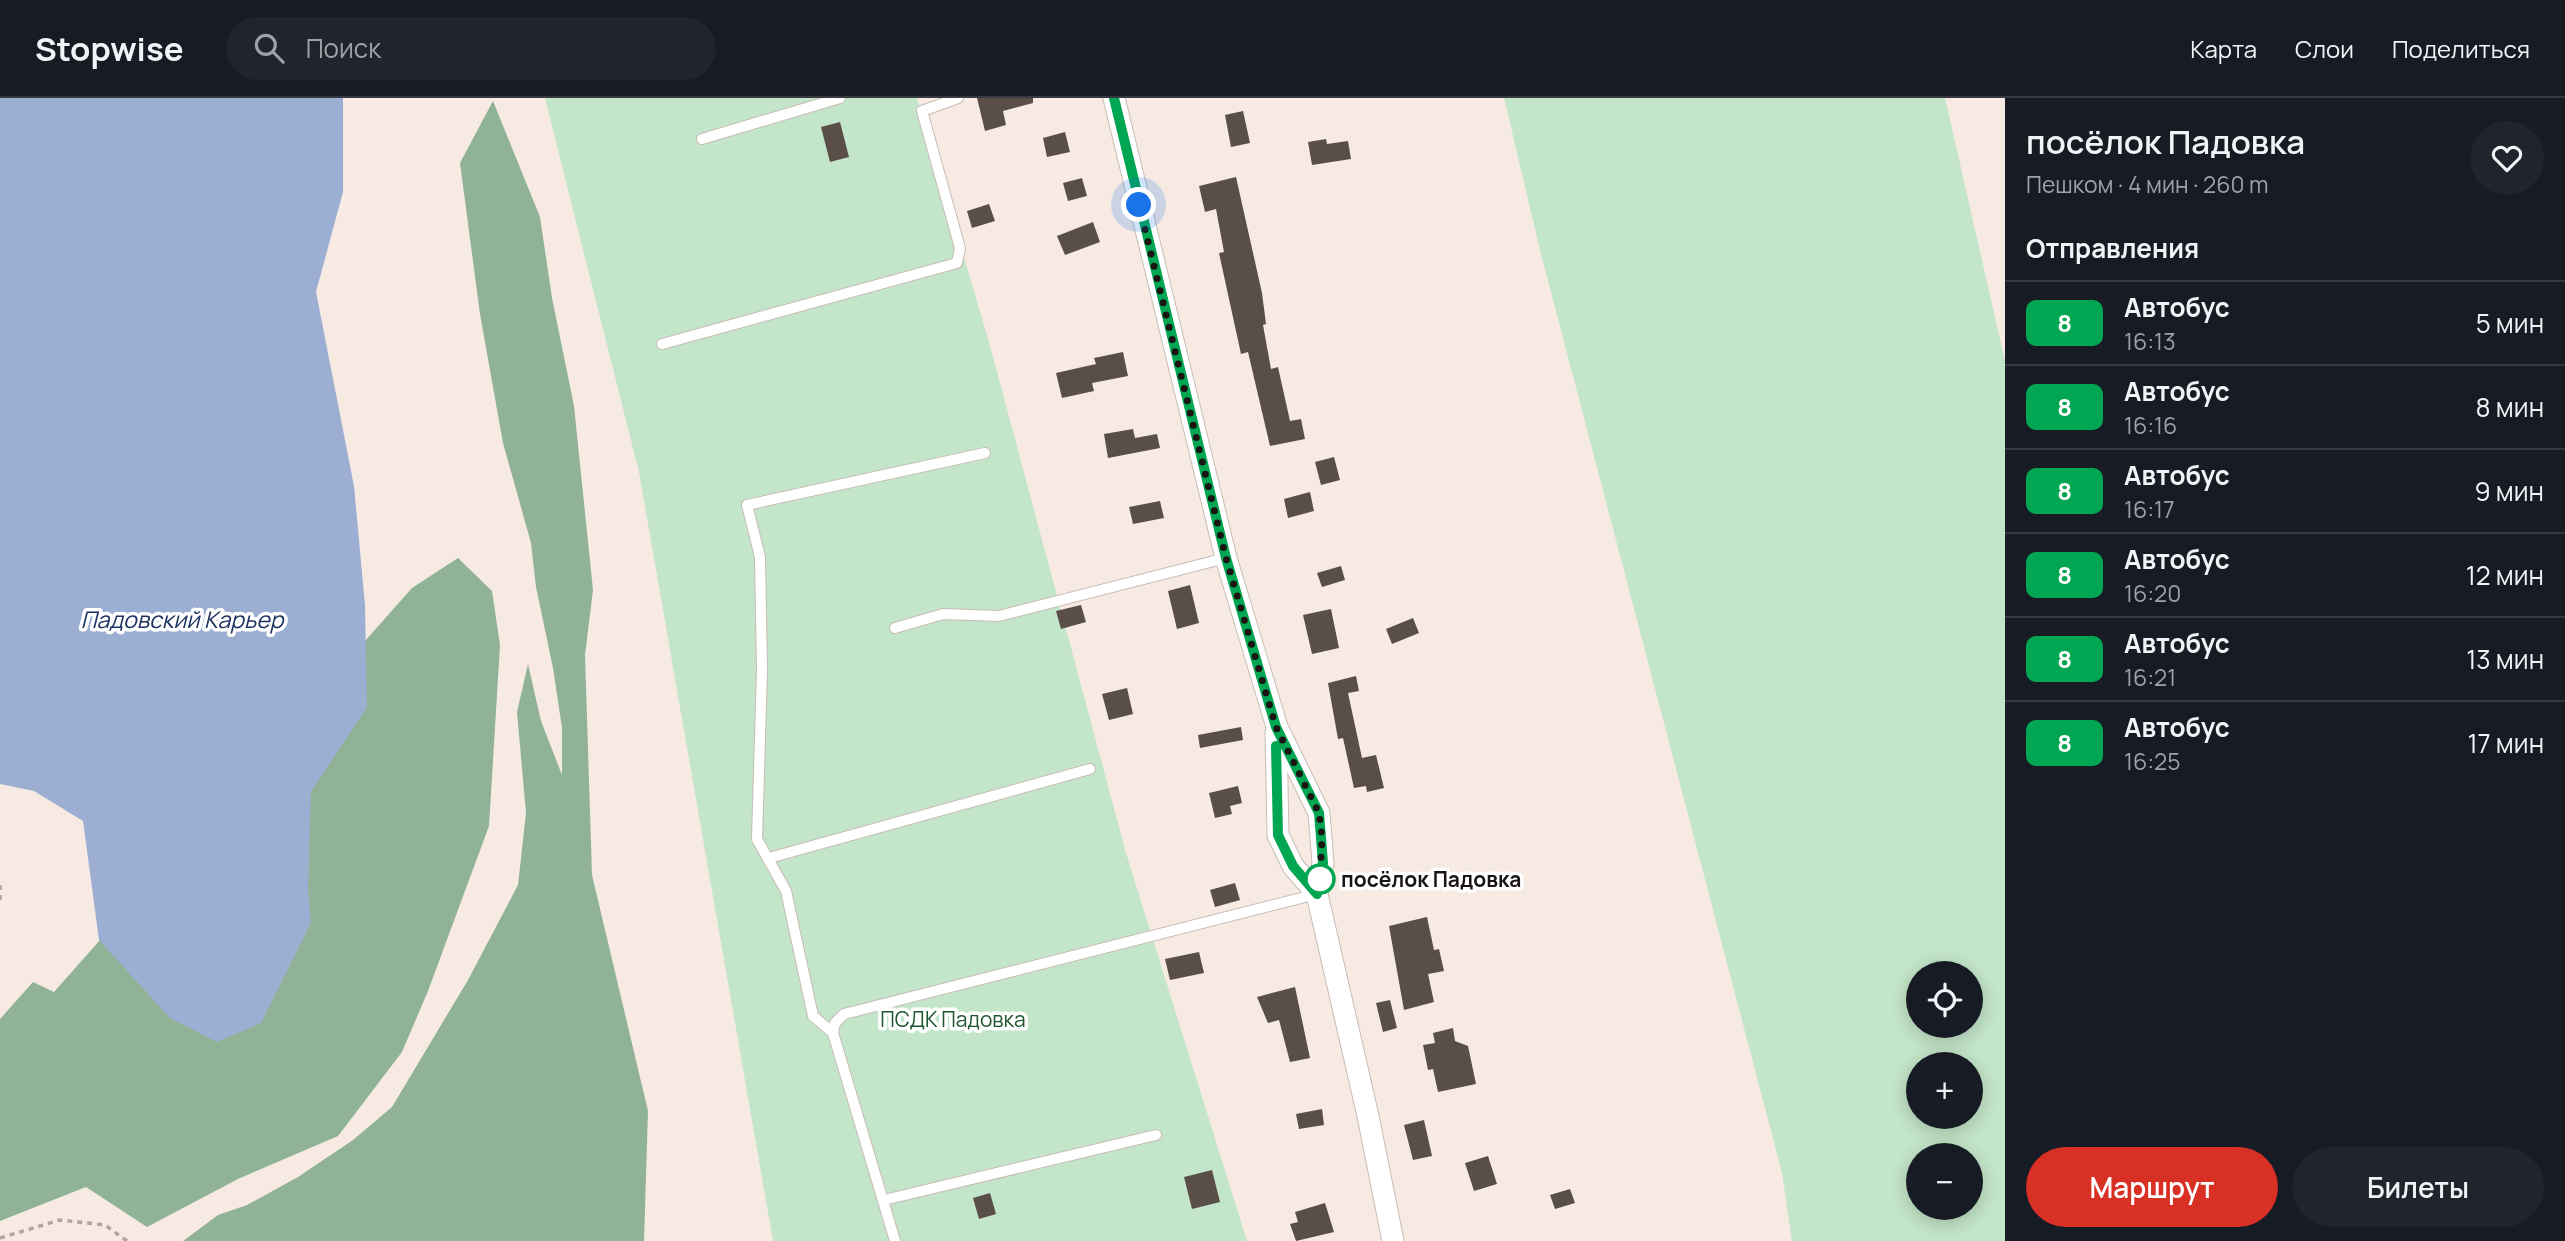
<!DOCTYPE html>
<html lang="ru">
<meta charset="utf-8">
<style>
:root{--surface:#171b24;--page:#20242c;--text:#f1f3f6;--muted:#9ea1a6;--line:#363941;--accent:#d93025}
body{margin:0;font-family:Manrope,sans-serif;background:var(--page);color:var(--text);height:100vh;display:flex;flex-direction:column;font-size:26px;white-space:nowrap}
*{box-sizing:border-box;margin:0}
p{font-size:23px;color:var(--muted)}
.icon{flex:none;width:38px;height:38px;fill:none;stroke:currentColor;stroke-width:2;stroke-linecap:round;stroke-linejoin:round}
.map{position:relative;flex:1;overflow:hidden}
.panel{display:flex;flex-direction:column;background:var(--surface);width:560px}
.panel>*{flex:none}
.badge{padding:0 14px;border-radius:10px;font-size:24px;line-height:46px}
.tools{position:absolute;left:1906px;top:863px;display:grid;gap:14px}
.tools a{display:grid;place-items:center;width:77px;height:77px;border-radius:50%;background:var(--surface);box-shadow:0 4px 18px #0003;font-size:35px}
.you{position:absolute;width:35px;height:35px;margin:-18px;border:5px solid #fff;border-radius:50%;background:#1a73e8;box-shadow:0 0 0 10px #1a73e833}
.map>.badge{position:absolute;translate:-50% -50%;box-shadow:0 0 0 4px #fff}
h2{padding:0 21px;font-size:26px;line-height:63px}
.round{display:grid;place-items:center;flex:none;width:74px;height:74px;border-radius:37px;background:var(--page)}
.headline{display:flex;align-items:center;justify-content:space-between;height:119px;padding:0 21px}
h1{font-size:33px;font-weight:600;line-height:52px}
.action{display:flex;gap:14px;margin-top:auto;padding:14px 21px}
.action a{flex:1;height:80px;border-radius:42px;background:var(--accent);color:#fff;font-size:28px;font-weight:600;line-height:80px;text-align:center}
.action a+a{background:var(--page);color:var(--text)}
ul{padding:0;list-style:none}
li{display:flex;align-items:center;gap:21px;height:84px;padding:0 21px;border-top:2px solid var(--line)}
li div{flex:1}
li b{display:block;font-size:26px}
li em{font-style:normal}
li .badge{min-width:77px;font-weight:700;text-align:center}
header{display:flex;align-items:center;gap:42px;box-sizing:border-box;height:98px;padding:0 35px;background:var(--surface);border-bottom:2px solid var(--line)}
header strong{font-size:33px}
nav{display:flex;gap:38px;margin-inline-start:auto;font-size:24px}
.search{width:490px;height:63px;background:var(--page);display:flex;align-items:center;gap:18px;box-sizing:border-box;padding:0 24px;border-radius:38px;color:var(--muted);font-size:26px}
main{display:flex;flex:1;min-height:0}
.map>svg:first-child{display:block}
.green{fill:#c3e5c9;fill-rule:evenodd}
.forest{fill:#90b296}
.water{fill:#9cafd2}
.building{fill:#594e48}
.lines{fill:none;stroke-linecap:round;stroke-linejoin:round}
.service-casing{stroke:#c9bcb5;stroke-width:12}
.minor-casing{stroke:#c9bcb5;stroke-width:23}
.path{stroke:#afa49f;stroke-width:3.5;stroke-dasharray:5 5;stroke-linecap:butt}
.service{stroke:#fff;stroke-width:10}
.minor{stroke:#fff;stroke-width:21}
.line-casing{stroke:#fff;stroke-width:16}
.line{stroke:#00a651;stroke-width:10}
.walk{stroke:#1a1513;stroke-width:7;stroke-dasharray:0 12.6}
.stop-dot{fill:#fff;stroke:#00a651;stroke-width:3.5}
.labels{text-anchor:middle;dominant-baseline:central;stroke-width:7;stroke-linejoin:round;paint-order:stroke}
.stop-label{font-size:21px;font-weight:bold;fill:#1a1513;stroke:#fff;text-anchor:start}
.park-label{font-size:21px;fill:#20562f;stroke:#fff}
.water-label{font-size:23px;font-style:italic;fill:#1c3260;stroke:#fff}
</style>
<header>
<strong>Stopwise</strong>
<div class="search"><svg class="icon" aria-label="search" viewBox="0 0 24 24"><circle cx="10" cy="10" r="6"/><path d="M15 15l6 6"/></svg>Поиск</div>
<nav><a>Карта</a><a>Слои</a><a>Поделиться</a></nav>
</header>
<main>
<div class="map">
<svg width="2005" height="1143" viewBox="0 0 2005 1143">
<rect width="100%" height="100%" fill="#f7eae3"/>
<!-- green -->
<path class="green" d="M545,0H917L989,244L1126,755L1247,1143H773L639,374Z
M1504,0H1945L2005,263V1143H1792L1782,1075L1541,156ZM1918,875H1970V928H1918ZM1918,966H1970V1018H1918ZM1918,1057H1970V1110H1918Z"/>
<!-- forest -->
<path class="forest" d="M493,3L540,119L552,200L574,308L593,492L585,557L592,777L648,1013L644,1143H183L218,1117L247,1107L298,1079L353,1042L392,1009L468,882L518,787L526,715L517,614L528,566L541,623L562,677V630L553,570L536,489L531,445L503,345L480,216L460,65Z
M458,460L492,493L500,547L489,728L428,893L402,954L338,1038L238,1081L147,1129L86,1089L0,1123V921L33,884L54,894L412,490Z"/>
<!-- water -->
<path class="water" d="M0,0H343V94L316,194L354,388L365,507L367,609L311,694L308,791L311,825L261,925L217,944L170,920L99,842L83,723L34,693L0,686Z"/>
<!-- building -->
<path class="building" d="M977,0H1033V5L1003,13L1006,27L985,33Z
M1243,13L1250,45L1231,49L1225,17Z
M840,24L849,59L830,64L821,29Z
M1065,34L1070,54L1047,59L1043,40Z
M1326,41L1327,46L1348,43L1351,61L1312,67L1308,44Z
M1236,79L1262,195L1266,226L1263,227L1271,271L1278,269L1290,323L1301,321L1305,341L1270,348L1248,254L1241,256L1219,155L1224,154L1216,111L1205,114L1199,88Z
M1082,80L1087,98L1068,103L1063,85Z
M989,106L995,123L972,130L967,113Z
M1093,124L1100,144L1065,157L1057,138Z
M1123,254L1128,278L1092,285L1094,293L1062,300L1056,275L1096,266L1094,260Z
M1133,331L1135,340L1157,336L1160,350L1108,360L1104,336Z
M1334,359L1340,382L1321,387L1315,364Z
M1310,394L1314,413L1288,420L1284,401Z
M1160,403L1164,420L1133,426L1129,409Z
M1341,468L1345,482L1322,489L1317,475Z
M1190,487L1199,525L1177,531L1168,493Z
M1081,507L1086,524L1061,531L1056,513Z
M1331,511L1339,550L1312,556L1303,517Z
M1413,520L1419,535L1392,546L1386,531Z
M1356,578L1359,593L1348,595L1362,660L1376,657L1384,690L1367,694L1366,688L1354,690L1343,640L1338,641L1328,585Z
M1127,590L1133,616L1109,622L1102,596Z
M1241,629L1243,642L1200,650L1198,637Z
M1238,688L1242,705L1230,708L1232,716L1215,720L1209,695Z
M1235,785L1240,802L1215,809L1210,792Z
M1427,819L1434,852L1439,851L1444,873L1428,876L1434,904L1404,912L1389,828Z
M1199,854L1204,875L1170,882L1165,861Z
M1295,889L1310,960L1290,964L1279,922L1268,925L1257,899Z
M1390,902L1397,930L1383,934L1376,905Z
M1453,930L1455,943L1468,948L1476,986L1438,994L1433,971L1428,972L1423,947L1435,945L1433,935Z
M1322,1011L1324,1027L1299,1031L1296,1016Z
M1424,1022L1432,1058L1413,1062L1404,1027Z
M1488,1058L1497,1086L1474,1093L1465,1065Z
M1212,1072L1220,1104L1192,1111L1184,1079Z
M1570,1091L1575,1105L1555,1111L1550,1097Z
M990,1095L996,1116L979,1121L973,1100Z
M1325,1105L1334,1134L1296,1143L1290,1126L1298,1124L1295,1114Z"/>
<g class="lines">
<!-- service casing -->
<g class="service-casing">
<path id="service" d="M702,41L840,0
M662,246L957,165L960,150L922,13L958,0
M895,530L943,516L999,518L1226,460
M769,760L1090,671
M833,935L813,918L786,793L757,741L762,572L760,459L747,407L985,355
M884,1102L1156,1037
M895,1143L833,935L835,925L844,916L1317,796"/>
</g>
<!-- minor casing -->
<g class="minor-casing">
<path id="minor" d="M1114,0L1226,460L1277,629L1319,715L1323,765L1317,796L1368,1018L1393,1143
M1276,634L1278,737L1293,768L1317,796"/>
</g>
<!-- path -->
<path class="path" d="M0,787V807
M0,1140L60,1122L105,1127L127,1143"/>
<!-- service -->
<use href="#service" class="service"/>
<!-- minor -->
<use href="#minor" class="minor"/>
</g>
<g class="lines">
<!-- line casing -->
<g class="line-casing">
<path id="line" d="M1114,0L1226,460L1276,629L1319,715L1323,765L1317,796L1293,768L1278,737L1276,648"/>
</g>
<!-- line -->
<use href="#line" class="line"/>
<!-- walk -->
<path class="walk" d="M1139,107L1226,460L1276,629L1319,715L1322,739L1320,781"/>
</g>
<!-- markers -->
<circle class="stop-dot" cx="1320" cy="781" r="14"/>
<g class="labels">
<!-- stop labels -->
<g class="stop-label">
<text x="1341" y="781">посёлок Падовка</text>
</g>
<!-- park labels -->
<g class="park-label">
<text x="953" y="921">ПСДК Падовка</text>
</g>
<!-- water labels -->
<g class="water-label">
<text x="182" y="521">Падовский Карьер</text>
</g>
</g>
</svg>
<div class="tools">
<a><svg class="icon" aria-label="locate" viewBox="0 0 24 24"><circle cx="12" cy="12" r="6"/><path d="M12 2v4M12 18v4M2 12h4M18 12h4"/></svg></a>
<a>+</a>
<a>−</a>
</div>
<div class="you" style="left:1139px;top:107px"></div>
</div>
<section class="panel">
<div class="headline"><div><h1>посёлок Падовка</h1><p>Пешком · 4 мин · 260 m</p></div><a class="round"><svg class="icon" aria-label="heart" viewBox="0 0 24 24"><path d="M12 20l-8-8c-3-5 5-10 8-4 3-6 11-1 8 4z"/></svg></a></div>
<h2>Отправления</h2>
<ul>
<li><span class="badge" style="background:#00a651;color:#fff">8</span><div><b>Автобус</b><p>16:13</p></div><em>5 мин</em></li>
<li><span class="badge" style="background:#00a651;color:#fff">8</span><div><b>Автобус</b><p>16:16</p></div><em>8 мин</em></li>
<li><span class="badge" style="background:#00a651;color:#fff">8</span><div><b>Автобус</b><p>16:17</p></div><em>9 мин</em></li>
<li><span class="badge" style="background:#00a651;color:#fff">8</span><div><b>Автобус</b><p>16:20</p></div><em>12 мин</em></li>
<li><span class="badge" style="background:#00a651;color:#fff">8</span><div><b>Автобус</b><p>16:21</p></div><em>13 мин</em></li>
<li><span class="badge" style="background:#00a651;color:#fff">8</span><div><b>Автобус</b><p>16:25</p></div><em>17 мин</em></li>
</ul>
<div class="action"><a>Маршрут</a><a>Билеты</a></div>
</section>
</main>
